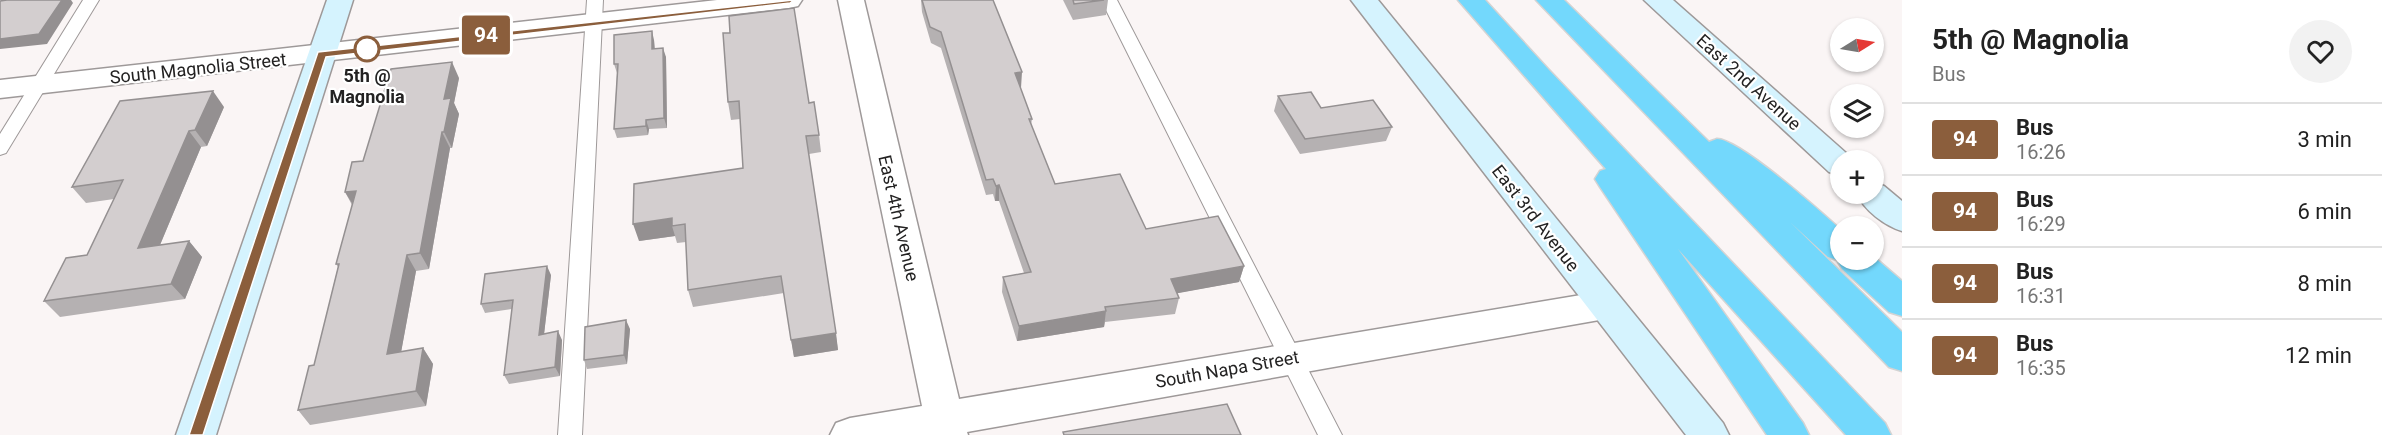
<!DOCTYPE html>
<meta charset="utf-8">
<style>
:root{--surface:#fff;--page:#f2f2f2;--text:#222;--muted:#767676;--line:#e0e0e0}
body{margin:0;font-family:Roboto,sans-serif;background:var(--page);color:var(--text);height:100vh;display:flex;flex-direction:column;font-size:22px;white-space:nowrap}
*{box-sizing:border-box;margin:0}
p{font-size:20px;color:var(--muted)}
.icon{flex:none;width:33px;height:33px;fill:none;stroke:currentColor;stroke-width:2;stroke-linecap:round;stroke-linejoin:round}
.map{position:relative;flex:1;overflow:hidden}
.panel{display:flex;flex-direction:column;background:var(--surface);width:480px}
.panel>*{flex:none}
.badge{padding:0 12px;border-radius:4px;font-size:21px;line-height:39px}
.needle{width:39px;rotate:79deg}
.fabs{position:absolute;left:1830px;top:18px;display:grid;gap:12px}
.fabs a{display:grid;place-items:center;width:54px;height:54px;border-radius:50%;background:var(--surface);box-shadow:0 2px 4px #0004;font-size:30px}
.map>.badge{position:absolute;translate:-50% -50%;box-shadow:0 0 0 3px #fff}
.round{display:grid;place-items:center;flex:none;width:63px;height:63px;border-radius:32px;background:var(--page)}
.summary{display:flex;align-items:center;justify-content:space-between;height:102px;padding:0 30px}
h1{font-size:28px;font-weight:700;line-height:45px}
ul{padding:0;list-style:none}
li{display:flex;align-items:center;gap:18px;height:72px;padding:0 30px;border-top:2px solid var(--line)}
li div{flex:1}
li b{display:block;font-size:22px}
li em{font-style:normal}
li .badge{min-width:66px;font-weight:700;text-align:center}
main{display:flex;flex:1;min-height:0}
.map>svg:first-child{display:block}
.lines{fill:none;stroke-linecap:round;stroke-linejoin:round}
.lane-casing{stroke:#9e9999;stroke-width:2}
.street-casing{stroke:#9e9999;stroke-width:3}
.secondary-casing{stroke:#9e9999;stroke-width:3}
.highway-casing{stroke:#d3d3d3;stroke-width:3}
.lane{fill:#fff;fill-rule:evenodd}
.street{fill:#fff;fill-rule:evenodd}
.secondary{fill:#d5f3fe;fill-rule:evenodd}
.highway{fill:#73d8fc;fill-rule:evenodd}
.wall{fill:#b5b1b2}
.shaded-wall{fill:#949091}
.building{fill:#d3cecf;stroke:#949091;stroke-width:1.5}
.line{fill:#8b5e3c;stroke:#fff;stroke-width:1.5}
.stop-dot{fill:#fff;stroke:#8b5e3c;stroke-width:3}
.labels{text-anchor:middle;dominant-baseline:central;stroke-width:4.5;stroke-linejoin:round;paint-order:stroke}
.street-label{font-size:18px;fill:#232222;stroke:#fff}
.stop-label{font-size:18px;font-weight:bold;fill:#232222;stroke:#fff}
</style>
<main>
<div class="map">
<svg width="1902" height="435" viewBox="0 0 1902 435">
<rect width="100%" height="100%" fill="#faf5f5"/>
<g class="lines">
<!-- lane casing -->
<g class="lane-casing">
<path id="lane" d="M83,0H99L6,153L0,155V134Z
M587,0H603L582,435H558Z
M1101,0H1117L1342,435H1318Z"/>
</g>
<!-- street casing -->
<g class="street-casing">
<path id="street" d="M717,0H802L798,6L789,8L0,98V80Z
M838,0H864L959,399L1605,291L1618,295L1623,305L1618,315L1605,319L967,432L968,435H830L836,423L850,418L922,406Z"/>
</g>
<!-- secondary casing -->
<g class="secondary-casing">
<path id="secondary" d="M327,0H353L216,435H176Z
M1351,0H1378L1723,423L1729,435H1686Z
M1644,0H1673L1854,160H1840V175L1829,172Z
M1874,183L1884,186L1902,201V231C1885,226 1864,210 1857,194H1874Z"/>
</g>
<!-- highway casing -->
<g class="highway-casing">
<path id="highway" d="M1458,0H1485L1549,70L1885,423L1891,435H1846L1678,249L1803,423L1809,435H1767L1600,187L1595,179L1600,171L1606,169Z
M1536,0H1564L1709,142C1712,141 1714,140 1717,139C1739,139 1821,212 1840,229V260H1874V257L1902,281V316L1889,312L1842,269L1837,260L1828,257L1790,222L1902,332V371L1889,367Z"/>
</g>
<!-- lane -->
<use href="#lane" class="lane"/>
<!-- street -->
<use href="#street" class="street"/>
<!-- secondary -->
<use href="#secondary" class="secondary"/>
<!-- highway -->
<use href="#highway" class="highway"/>
</g>
<!-- wall -->
<path class="wall" d="M921,0H993L1020,88L1032,119L1031,125L1055,184L1146,229L1244,266L1239,282L1177,293L1179,298L1175,314L1105,322L1104,327L1017,341L1002,292L1003,277L1024,273L999,201H995L993,194L986,195L941,48L931,43L922,12Z
M1063,0H1108L1106,15L1073,20Z
M723,33L809,103L819,135L821,152L809,154L838,350L794,357L784,293L693,307L688,290L686,242L677,243L675,236L639,241L743,168L740,119L731,120L728,102Z
M654,40L655,49L666,57L667,128L649,129L648,135L617,138L614,129L617,73L614,64Z
M459,78L454,103L459,114L452,148H450L429,269L416,271L401,352L423,348L433,364L426,406L310,425L298,410L314,365L338,267L336,264L352,205L345,192L363,161Z
M1278,96L1321,108L1392,127L1386,141L1300,154L1274,111Z
M224,107L207,146L201,147L160,245L189,241L202,257L185,299L60,317L44,301L87,255L114,199L86,203L72,187Z
M551,275L544,334L562,340L560,376L509,384L504,375L512,309L485,313L481,304Z
M630,329L627,364L587,369L584,360Z"/>
<!-- shaded-wall -->
<path class="shaded-wall" d="M62,0H71L73,3L47,44L0,49V39Z
M652,31L654,40L655,59L652,49Z
M663,48L666,57L667,128L664,118Z
M452,62L459,78L454,103L459,114L452,148L444,132V99Z
M1022,72L1021,88L1014,89L1015,73Z
M213,91L224,107L207,146L195,130Z
M646,120L649,129L648,135L646,126Z
M189,131L201,147L152,264L138,248Z
M442,132L450,148L429,269L420,253Z
M999,185V201H995L996,186Z
M356,191L355,208L345,192Z
M672,218V226L675,236L639,241L633,224Z
M189,241L202,257L185,299L171,284Z
M407,255L416,271L398,369L387,354Z
M547,266L551,275L543,343L539,335Z
M1244,266L1239,282L1168,295L1171,279Z
M1106,311L1104,327L1017,341L1019,326Z
M626,320L630,329L627,364L624,355Z
M558,331L562,340L560,376L555,367Z
M836,333L838,350L794,357L791,340Z
M423,348L433,364L426,406L416,391Z"/>
<!-- building -->
<path class="building" d="M7,0H62L39,34L0,39V1Z
M922,0H993L1022,72L1015,73L1032,119H1029L1055,184L1120,174L1146,229L1218,216L1244,266L1171,279L1179,298L1105,307L1106,311L1019,326L1003,277L1031,272L999,185L996,186L993,179L986,180L941,32L930,27Z
M1073,0H1104L1074,4Z
M794,8L809,103L814,102L819,135L806,136L836,333L791,340L781,276L688,290L685,224L672,226V218L633,224L634,184L743,168L739,101L728,102L723,33H730L729,16Z
M652,31V49L663,48L664,118L646,120V126L614,129L618,64H614V35Z
M452,62L444,99L451,98L444,132H442L420,253L407,255L387,354L423,348L416,391L298,410L309,366L314,365L339,264H336L356,191L345,192L352,162L363,161L391,69Z
M213,91L195,130L189,131L138,248L189,241L171,284L44,301L66,258L87,255L123,180L72,187L120,101Z
M1311,92L1321,108L1373,100L1392,127L1305,139L1278,96Z
M547,266L539,335L558,331L555,367L504,375L513,300L481,304L485,274Z
M626,320L624,355L584,360L585,327Z
M1227,404L1241,435H1064L1063,432Z"/>
<!-- line -->
<path class="line" d="M790,3L326,57L203,435H189L318,52L793,0H794Z"/>
<!-- markers -->
<circle class="stop-dot" cx="367" cy="49" r="12"/>
<g class="labels">
<!-- street labels -->
<g class="street-label">
<text transform="translate(198 68) rotate(-6)">South Magnolia Street</text>
<text transform="translate(1749 82) rotate(42)">East 2nd Avenue</text>
<text transform="translate(899 218) rotate(77)">East 4th Avenue</text>
<text transform="translate(1536 218) rotate(52)">East 3rd Avenue</text>
<text transform="translate(1227 369) rotate(-10)">South Napa Street</text>
</g>
<!-- stop labels -->
<g class="stop-label">
<text x="367" y="75">5th @<tspan x="367" dy="21">Magnolia</tspan></text>
</g>
</g>
</svg>
<div class="fabs">
<a><svg class="needle" viewBox="-14 -14 28 28"><path d="M0-13l5 13h-10z" fill="#e53935"/><path d="M0 13l5-13h-10z" fill="#767676"/></svg></a>
<a><svg class="icon" aria-label="layers" viewBox="0 0 24 24"><path d="M12 4l9 5-9 5-9-5zM3 14l9 5 9-5"/></svg></a>
<a>+</a>
<a>−</a>
</div>
<b class="badge" style="left:486px;top:35px;background:#8b5e3c;color:#fff">94</b>
</div>
<section class="panel">
<div class="summary"><div><h1>5th @ Magnolia</h1><p>Bus</p></div><a class="round"><svg class="icon" aria-label="heart" viewBox="0 0 24 24"><path d="M12 20l-8-8c-3-5 5-10 8-4 3-6 11-1 8 4z"/></svg></a></div>
<ul>
<li><span class="badge" style="background:#8b5e3c;color:#fff">94</span><div><b>Bus</b><p>16:26</p></div><em>3 min</em></li>
<li><span class="badge" style="background:#8b5e3c;color:#fff">94</span><div><b>Bus</b><p>16:29</p></div><em>6 min</em></li>
<li><span class="badge" style="background:#8b5e3c;color:#fff">94</span><div><b>Bus</b><p>16:31</p></div><em>8 min</em></li>
<li><span class="badge" style="background:#8b5e3c;color:#fff">94</span><div><b>Bus</b><p>16:35</p></div><em>12 min</em></li>
</ul>
</section>
</main>
